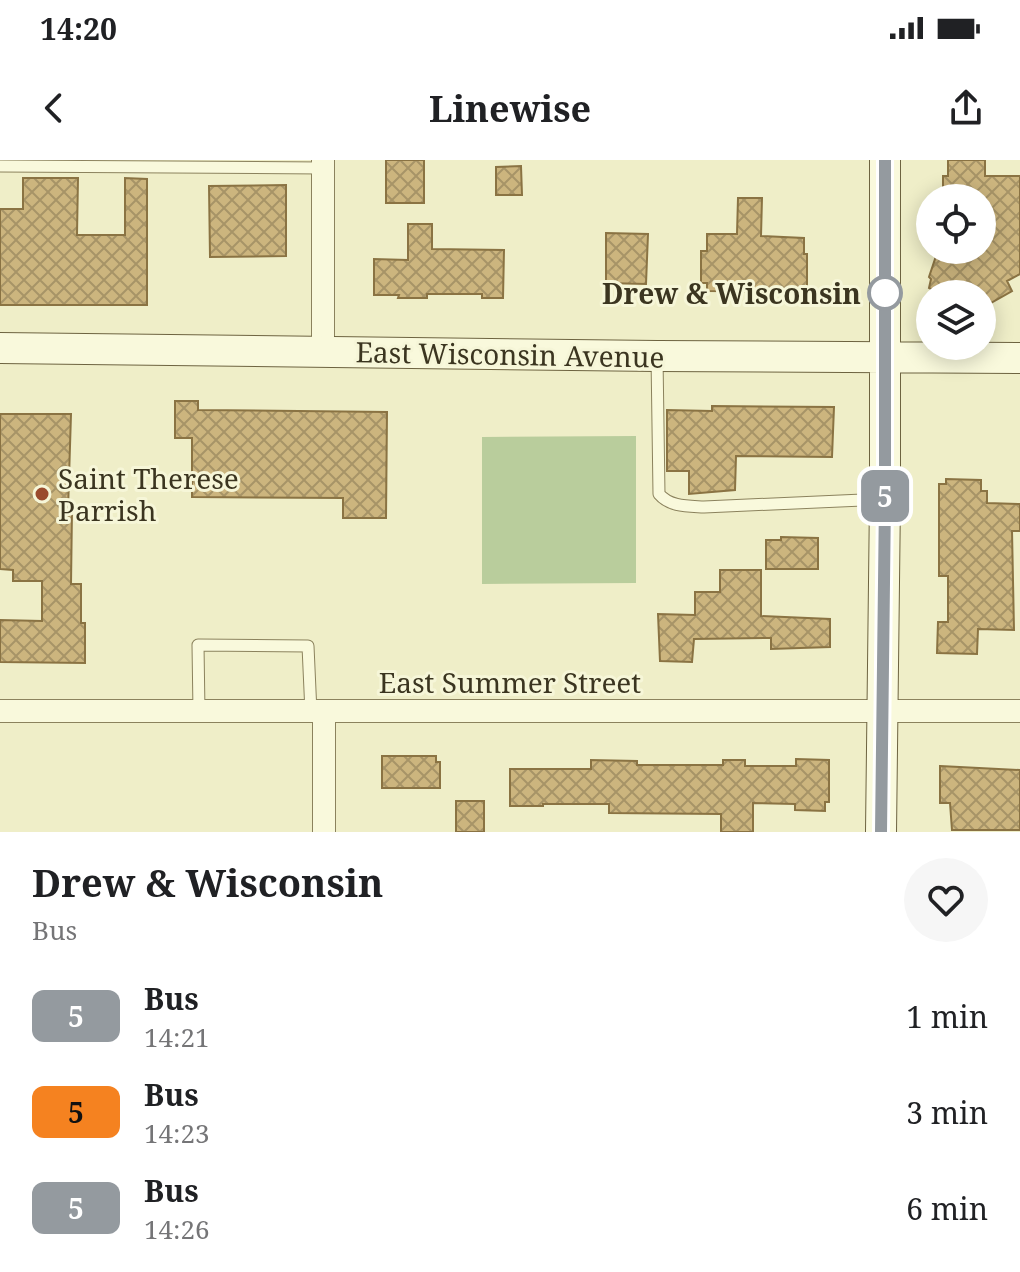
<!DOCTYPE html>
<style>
:root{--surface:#fff;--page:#f6f6f6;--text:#202124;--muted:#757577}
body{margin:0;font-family:"Noto Serif",serif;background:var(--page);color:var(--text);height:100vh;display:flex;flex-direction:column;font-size:30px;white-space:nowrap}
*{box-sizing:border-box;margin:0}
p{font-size:26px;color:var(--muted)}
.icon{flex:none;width:44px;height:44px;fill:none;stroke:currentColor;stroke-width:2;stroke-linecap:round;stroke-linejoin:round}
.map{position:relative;height:672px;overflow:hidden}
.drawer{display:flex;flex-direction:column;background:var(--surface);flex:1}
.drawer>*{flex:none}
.badge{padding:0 16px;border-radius:12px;font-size:28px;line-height:52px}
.fabs{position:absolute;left:916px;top:24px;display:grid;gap:16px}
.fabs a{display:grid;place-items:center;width:80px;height:80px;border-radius:50%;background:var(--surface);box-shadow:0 4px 20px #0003;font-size:40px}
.map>.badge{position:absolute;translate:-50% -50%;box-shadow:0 0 0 4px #fff}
.round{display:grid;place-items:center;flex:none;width:84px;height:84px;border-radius:42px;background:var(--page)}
.summary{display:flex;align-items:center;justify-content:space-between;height:136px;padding:0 32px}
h1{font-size:38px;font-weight:700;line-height:60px}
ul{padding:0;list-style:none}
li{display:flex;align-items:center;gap:24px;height:96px;padding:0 32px}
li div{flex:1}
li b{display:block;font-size:30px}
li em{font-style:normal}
li .badge{min-width:88px;font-weight:700;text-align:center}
.status{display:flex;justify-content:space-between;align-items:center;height:56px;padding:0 40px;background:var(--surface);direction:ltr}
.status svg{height:22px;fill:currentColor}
header{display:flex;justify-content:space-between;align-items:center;height:104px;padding:0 32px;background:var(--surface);font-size:36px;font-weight:700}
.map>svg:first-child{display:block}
.green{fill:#b9cd9c}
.building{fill:url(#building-cross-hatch);stroke:#8a7343;stroke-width:2}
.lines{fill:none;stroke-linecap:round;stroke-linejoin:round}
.lane-casing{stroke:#8b825d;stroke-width:13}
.street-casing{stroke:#8b825d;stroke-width:24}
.secondary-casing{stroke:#6d6340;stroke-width:32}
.lane{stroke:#f9f9dc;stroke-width:11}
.street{stroke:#f9f9dc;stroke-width:22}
.secondary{stroke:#f9f9dc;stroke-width:30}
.line-casing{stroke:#fff;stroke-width:18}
.line{stroke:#949a9f;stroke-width:12}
.stop-dot{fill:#fff;stroke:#949a9f;stroke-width:4}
.poi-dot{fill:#9a4b2d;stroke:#f6f6d8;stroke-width:3}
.labels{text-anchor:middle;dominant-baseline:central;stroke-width:6;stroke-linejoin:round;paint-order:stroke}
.stop-label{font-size:28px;font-weight:bold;fill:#3b3520;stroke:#f6f6d8;text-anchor:end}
.street-label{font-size:28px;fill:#3b3520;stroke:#f6f6d8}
.poi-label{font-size:28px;fill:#3b3520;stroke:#f6f6d8;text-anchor:start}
</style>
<div class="status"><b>14:20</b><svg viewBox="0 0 49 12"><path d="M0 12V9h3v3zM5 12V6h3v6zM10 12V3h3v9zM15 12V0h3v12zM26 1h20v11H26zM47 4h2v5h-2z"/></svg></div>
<header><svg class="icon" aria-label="back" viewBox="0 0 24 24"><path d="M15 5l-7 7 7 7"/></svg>Linewise<svg class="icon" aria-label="share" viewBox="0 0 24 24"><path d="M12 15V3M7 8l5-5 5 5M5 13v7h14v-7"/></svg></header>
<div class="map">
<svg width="1020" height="672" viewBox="0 0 1020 672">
<defs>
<pattern id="building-cross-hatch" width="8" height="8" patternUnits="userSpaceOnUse" patternTransform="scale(2)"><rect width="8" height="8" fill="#ccb57e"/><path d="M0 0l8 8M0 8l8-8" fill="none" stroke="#a79467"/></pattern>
</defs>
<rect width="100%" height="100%" fill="#efeec8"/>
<!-- green -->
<path class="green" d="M636,276V423L482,424V277Z"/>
<!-- building -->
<path class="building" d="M386,0H424V43H386Z
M948,0H985V16H1020V114L1007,121L1012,131L982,148V134H941L929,128L931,119L929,117L938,90H982V38H943V16H948Z
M521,6L522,35H496V7Z
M23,18H78L77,75H125V18L147,19V145H0V49H23Z
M286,25V96L210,97L209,26Z
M738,38H762L761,76L804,78V94H807V132L707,131V123H701V91H707V74H737Z
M408,64H432V89L504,90L503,138H482V134H427V138H398L399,135H374V99L408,100Z
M606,73L648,74L646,124L606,123Z
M175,241H198V250L387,252L386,358H343V338L192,337V278H175Z
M712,246L834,247L832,297L736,296L735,330L689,334V311H667V250L712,251Z
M0,254H71L68,350H72L71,424H81V463H85V503L0,502V460L42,461V421H13V410L0,409Z
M946,319L981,320V331H987V343L1020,344V371H1012L1014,470L978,469L977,494L937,493L938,462H948V416H939V324H946Z
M781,377L818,378V409H766V380H781Z
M720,410H761V456L830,459V487L771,489V478L694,479L692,502L660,501L658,454L695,455V432H720Z
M382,596H436V602H440V628H382Z
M796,599L829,600V642H825V651L795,650V644L753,643V672H721V654L609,653V644H543V646H510V609H591V600L637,601V605H723V600H745V606H796Z
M940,606L1020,610V670H952L950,643H940Z
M456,641H484V672H456Z"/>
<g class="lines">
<!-- lane casing -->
<g class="lane-casing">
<path id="lane" d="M0,6L323,8
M657,197L659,334C670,347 688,346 704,347L885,339
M199,552L198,485L308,486L311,553"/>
</g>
<!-- street casing -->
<g class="street-casing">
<path id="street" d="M323,0V191
M0,551H1020
M324,672V553"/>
</g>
<!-- secondary casing -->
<g class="secondary-casing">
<path id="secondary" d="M0,188L657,196L1020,198
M881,672L885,339V0"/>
</g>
<!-- lane -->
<use href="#lane" class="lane"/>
<!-- street -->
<use href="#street" class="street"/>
<!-- secondary -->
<use href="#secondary" class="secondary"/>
</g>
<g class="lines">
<!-- line casing -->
<g class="line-casing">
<path id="line" d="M881,672L885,339V0"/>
</g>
<!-- line -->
<use href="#line" class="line"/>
</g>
<!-- markers -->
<circle class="stop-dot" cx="885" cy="133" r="16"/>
<circle class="poi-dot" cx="42" cy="334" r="8"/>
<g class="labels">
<!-- stop labels -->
<g class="stop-label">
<text x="861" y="133">Drew &amp; Wisconsin</text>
</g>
<!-- street labels -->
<g class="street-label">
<text transform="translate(510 194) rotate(1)">East Wisconsin Avenue</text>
<text x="510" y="522">East Summer Street</text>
</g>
<!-- poi labels -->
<g class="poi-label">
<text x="58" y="318">Saint Therese<tspan x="58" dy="32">Parrish</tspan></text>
</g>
</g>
</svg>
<div class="fabs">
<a><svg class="icon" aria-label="locate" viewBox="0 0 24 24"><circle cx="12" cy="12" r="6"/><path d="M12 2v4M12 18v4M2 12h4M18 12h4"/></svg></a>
<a><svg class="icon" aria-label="layers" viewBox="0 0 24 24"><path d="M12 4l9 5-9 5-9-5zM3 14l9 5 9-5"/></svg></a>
</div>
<b class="badge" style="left:885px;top:336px;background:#949a9f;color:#fff">5</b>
</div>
<section class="drawer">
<div class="summary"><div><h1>Drew &amp; Wisconsin</h1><p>Bus</p></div><a class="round"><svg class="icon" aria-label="heart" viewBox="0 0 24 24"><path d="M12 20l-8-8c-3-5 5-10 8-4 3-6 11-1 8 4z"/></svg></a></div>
<ul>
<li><span class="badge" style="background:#949a9f;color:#fff">5</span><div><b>Bus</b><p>14:21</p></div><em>1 min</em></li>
<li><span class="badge" style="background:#f58220;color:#111">5</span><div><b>Bus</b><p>14:23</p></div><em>3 min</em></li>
<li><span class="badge" style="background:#949a9f;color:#fff">5</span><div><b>Bus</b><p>14:26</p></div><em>6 min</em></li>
</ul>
</section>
